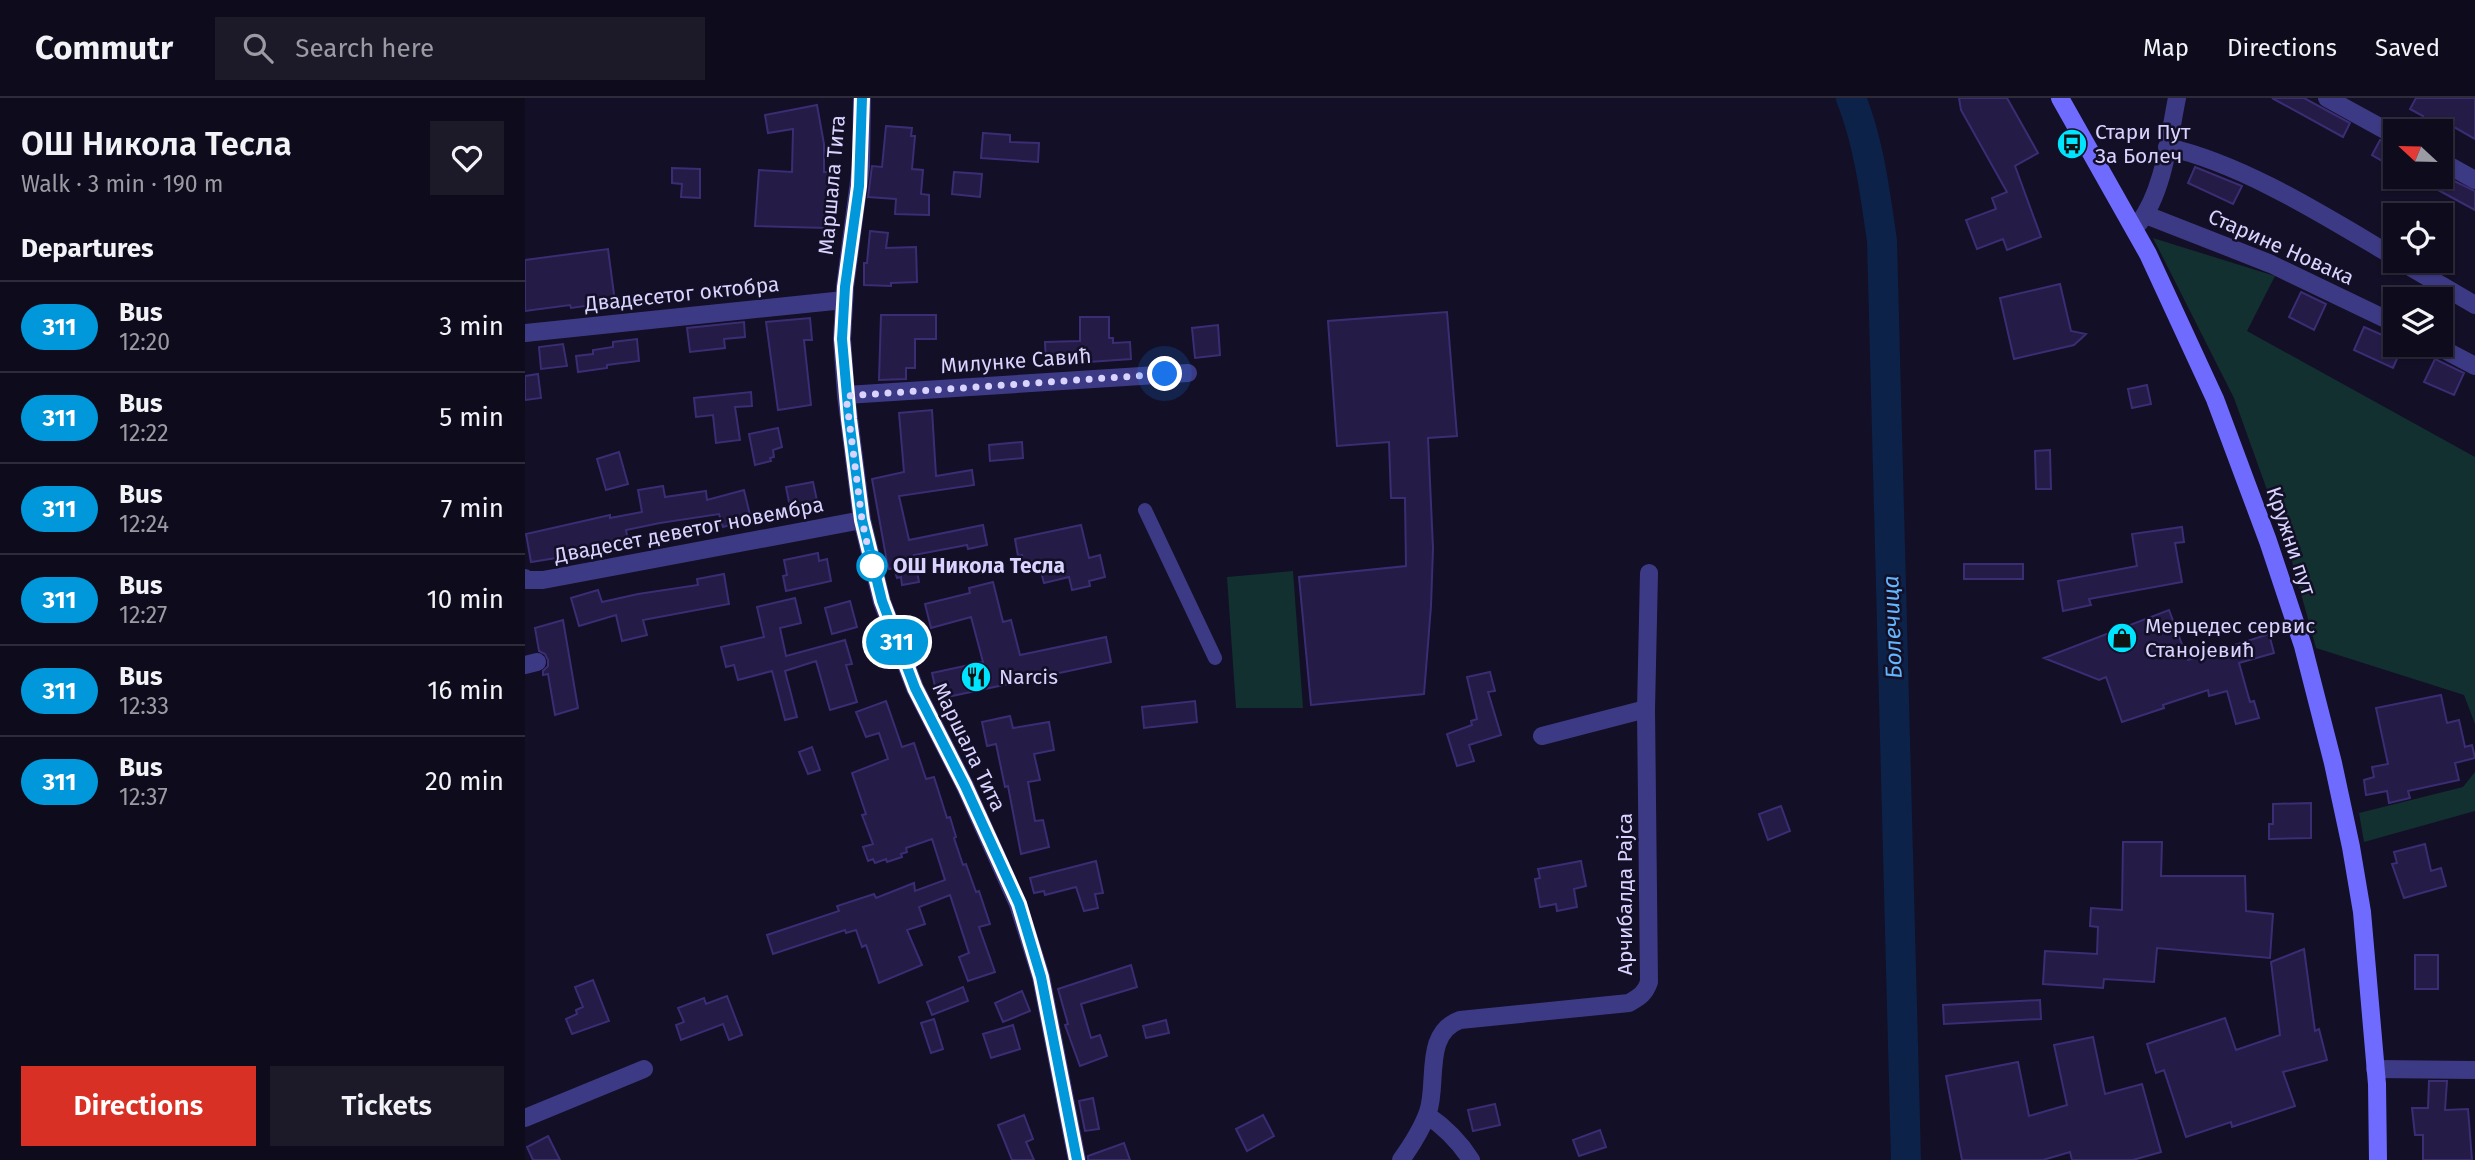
<!DOCTYPE html>
<meta charset="utf-8">
<style>
:root{--surface:#0e0b1c;--page:#1c1929;--text:#f1f3f6;--muted:#9b9ba3;--line:#2e2b3b;--accent:#d93025}
body{margin:0;font-family:"Fira Sans",sans-serif;background:var(--page);color:var(--text);height:100vh;display:flex;flex-direction:column;font-size:26px;white-space:nowrap}
*{box-sizing:border-box;margin:0}
p{font-size:23px;color:var(--muted)}
.icon{flex:none;width:38px;height:38px;fill:none;stroke:currentColor;stroke-width:2;stroke-linecap:round;stroke-linejoin:round}
.map{position:relative;flex:1;overflow:hidden}
.sheet{display:flex;flex-direction:column;background:var(--surface);width:525px}
.sheet>*{flex:none}
.badge{padding:0 14px;border-radius:23px;font-size:24px;line-height:46px}
.needle{width:46px;rotate:292deg}
.tools{position:absolute;left:1858px;top:21px;display:grid;gap:14px}
.tools a{display:grid;place-items:center;width:70px;height:70px;border-radius:0px;background:var(--surface);box-shadow:0 2px 5px #0004,0 0 0 2px var(--line);font-size:35px}
.you{position:absolute;width:35px;height:35px;margin:-18px;border:5px solid #fff;border-radius:50%;background:#1a73e8;box-shadow:0 0 0 10px #1a73e833}
.map>.badge{position:absolute;translate:-50% -50%;box-shadow:0 0 0 4px #fff}
h2{padding:0 21px;font-size:26px;line-height:63px}
.round{display:grid;place-items:center;flex:none;width:74px;height:74px;border-radius:0px;background:var(--page)}
.headline{display:flex;align-items:center;justify-content:space-between;height:119px;padding:0 21px}
h1{font-size:33px;font-weight:600;line-height:52px}
.button{display:flex;gap:14px;margin-top:auto;padding:14px 21px}
.button a{flex:1;height:80px;border-radius:0px;background:var(--accent);color:#fff;font-size:28px;font-weight:600;line-height:80px;text-align:center}
.button a+a{background:var(--page);color:var(--text)}
ul{padding:0;list-style:none}
li{display:flex;align-items:center;gap:21px;height:91px;padding:0 21px;border-top:2px solid var(--line)}
li div{flex:1}
li b{display:block;font-size:26px}
li em{font-style:normal}
li .badge{min-width:77px;font-weight:700;text-align:center}
header{display:flex;align-items:center;gap:42px;box-sizing:border-box;height:98px;padding:0 35px;background:var(--surface);border-bottom:2px solid var(--line)}
header strong{font-size:33px}
nav{display:flex;gap:38px;margin-inline-start:auto;font-size:24px}
.search{width:490px;height:63px;background:var(--page);display:flex;align-items:center;gap:18px;box-sizing:border-box;padding:0 24px;border-radius:0px;color:var(--muted);font-size:26px}
main{display:flex;flex:1;min-height:0}
.map>svg:first-child{display:block}
.green{fill:#12302f}
.lines{fill:none;stroke-linecap:round;stroke-linejoin:round}
.river{stroke:#0c2248;stroke-width:30}
.building{fill:#241b47;stroke:#3b2d73;stroke-width:2}
.pedestrian{stroke:#3d3a85;stroke-width:14}
.minor{stroke:#3d3a85;stroke-width:18}
.tertiary{stroke:#3d3a85;stroke-width:18}
.secondary{stroke:#6f6bff;stroke-width:18}
.line-casing{stroke:#fff;stroke-width:16}
.line{stroke:#0098da;stroke-width:10}
.walk{stroke:#d9d4ff;stroke-width:7;stroke-dasharray:0 12.6}
.stop-dot{fill:#fff;stroke:#0098da;stroke-width:3.5}
.labels{text-anchor:middle;dominant-baseline:central;stroke-width:5;stroke-linejoin:round;paint-order:stroke}
.poi-label{font-size:21px;fill:#d9d4ff;stroke:#130f26;text-anchor:start}
.street-label{font-size:21px;fill:#d9d4ff;stroke:#130f26}
.stop-label{font-size:21px;font-weight:bold;fill:#d9d4ff;stroke:#130f26;text-anchor:start}
.water-label{font-size:23px;font-style:italic;fill:#62b6ff;stroke:#130f26}
</style>
<header>
<strong>Commutr</strong>
<div class="search"><svg class="icon" aria-label="search" viewBox="0 0 24 24"><circle cx="10" cy="10" r="6"/><path d="M15 15l6 6"/></svg>Search here</div>
<nav><a>Map</a><a>Directions</a><a>Saved</a></nav>
</header>
<main>
<section class="sheet">
<div class="headline"><div><h1>ОШ Никола Тесла</h1><p>Walk · 3 min · 190 m</p></div><a class="round"><svg class="icon" aria-label="heart" viewBox="0 0 24 24"><path d="M12 20l-8-8c-3-5 5-10 8-4 3-6 11-1 8 4z"/></svg></a></div>
<h2>Departures</h2>
<ul>
<li><span class="badge" style="background:#0098da;color:#fff">311</span><div><b>Bus</b><p>12:20</p></div><em>3 min</em></li>
<li><span class="badge" style="background:#0098da;color:#fff">311</span><div><b>Bus</b><p>12:22</p></div><em>5 min</em></li>
<li><span class="badge" style="background:#0098da;color:#fff">311</span><div><b>Bus</b><p>12:24</p></div><em>7 min</em></li>
<li><span class="badge" style="background:#0098da;color:#fff">311</span><div><b>Bus</b><p>12:27</p></div><em>10 min</em></li>
<li><span class="badge" style="background:#0098da;color:#fff">311</span><div><b>Bus</b><p>12:33</p></div><em>16 min</em></li>
<li><span class="badge" style="background:#0098da;color:#fff">311</span><div><b>Bus</b><p>12:37</p></div><em>20 min</em></li>
</ul>
<div class="button"><a>Directions</a><a>Tickets</a></div>
</section>
<div class="map">
<svg width="1950" height="1062" viewBox="0 0 1950 1062">
<rect width="100%" height="100%" fill="#130f26"/>
<!-- green -->
<path class="green" d="M1628,140L1750,178L1722,233L1950,359V626L1939,597L1791,550L1765,456L1709,300Z
M768,473L778,610H711L702,479Z
M1950,674V713L1839,744L1834,715L1938,689Z"/>
<g class="lines">
<!-- river -->
<path class="river" d="M1326,0C1344,45 1350,95 1357,143L1381,1062"/>
</g>
<!-- building -->
<path class="building" d="M1434,0H1482L1513,55L1490,68L1516,139L1482,152L1478,141L1452,151L1441,122L1471,111L1467,100L1482,94L1436,12Z
M1747,0H1779L1825,25L1818,39Z
M1891,0H1950V41L1920,24L1916,32L1897,22L1898,18L1885,11Z
M292,7L299,46V74H307V93H302L301,130L230,128L234,72L267,74L268,31L243,35L240,17Z
M361,28L387,30L386,38H390L387,71L398,72L396,96L404,97V117L370,116L371,101L343,99L347,68L357,69Z
M458,35L485,37V44L514,45L513,64L456,60Z
M1855,42L1871,50V59L1866,68L1847,57Z
M1670,69L1717,88L1708,106L1663,85Z
M147,70L175,71V100L156,99L157,86L147,85Z
M429,74L457,76L455,99L427,96Z
M1889,79H1921L1950,93V112Z
M345,133L363,135L361,150L391,149L392,184L366,185V188L339,187V165H342Z
M83,151L90,204L46,210L45,207L0,213V162Z
M1535,186L1546,233L1561,236L1549,247L1489,261L1475,200Z
M1776,194L1801,206L1789,232L1764,219Z
M922,214L932,338L903,340L908,450L906,508L899,596L786,607L774,479L881,468L880,400H866L864,344L812,348L803,223Z
M356,217H411V241H390V270H381V281L354,282Z
M555,219H584V240H588V245L605,244L606,261L521,267L520,244L555,243Z
M285,220L287,242H279L286,307L253,312L241,224Z
M219,224L220,239L199,241L200,250L165,254L162,230Z
M693,227L695,257L670,260L667,230Z
M1839,229L1871,243V247H1878L1868,270L1829,252Z
M112,241L114,263L82,267V270L53,274L51,258L68,256V252L88,249V244Z
M38,246L42,268L16,271L14,249Z
M1910,261L1939,275L1929,297L1899,284Z
M13,276L16,300L0,302V278Z
M1622,287L1626,306L1607,310L1603,291Z
M226,294L227,308L210,309L215,342L191,345L188,317L171,319L169,300Z
M407,312L411,378L447,372L449,387L374,398L384,442L458,427L462,447L443,451L442,447L389,457L394,484L377,487L376,479L372,480L369,470L364,471L362,464L347,381L379,374L374,315Z
M253,330L257,349L248,352L249,359L245,360L246,363L230,367L224,336Z
M497,344L498,360L465,363L464,347Z
M1525,352L1526,391H1511L1510,353Z
M94,354L103,386L81,392L72,361Z
M288,384L294,412L275,416L274,413L266,414L261,389Z
M138,388L140,399L181,393L182,402L219,392L226,421L198,429L194,416L135,425L101,432L103,443L44,458L6,464L1,436L85,417V420L117,414L113,392Z
M556,427L564,460L575,457L580,479L564,483L565,488L547,492L544,479L519,485L513,462L499,465L497,457L493,458L490,441Z
M1657,429L1659,444L1650,445L1657,484L1564,501L1566,507L1538,513L1533,483L1612,468L1607,436Z
M293,455L294,463L302,461L306,483L261,493L258,478L262,477L259,462Z
M1439,466H1498V481H1439Z
M199,476L204,506L118,522L122,537L97,543L91,517L54,528L46,500L73,492L77,504L113,496L173,487L172,481Z
M468,484L478,524L486,522L495,557L581,539L586,564L413,601L407,575L458,564L446,519L406,530L400,506L445,495L444,490Z
M270,500L276,525L255,530L261,558L320,542L327,566L321,567L332,604L305,612L291,563L260,573L272,619L260,622L247,573L213,582L209,567L201,569L196,549L239,539L232,509Z
M325,503L332,529L307,536L300,510Z
M1644,512L1663,562L1744,536L1749,555L1714,565L1725,604L1729,603L1734,620L1711,626L1702,593L1684,598L1683,592L1638,607L1639,610L1597,624L1581,579L1574,582L1519,560Z
M38,522L53,610L30,617L23,576L18,577V573L23,568V562L20,556L14,553L10,530Z
M965,574L970,593L963,594L976,637L944,647L949,663L932,668L922,636L947,627L946,623L952,621L942,579Z
M1916,597L1922,625L1934,622L1940,649L1947,647L1950,660L1930,665L1934,682L1883,693L1885,700L1864,705L1862,693L1841,697L1839,682L1849,679L1847,669L1863,666L1851,610Z
M361,603L377,649L389,645L401,681L409,679L422,720L425,719L431,739L429,740L438,767L441,766L451,794L454,793L465,826L454,829L470,874L443,883L434,859L444,855L425,797L394,809L400,826L382,832L397,867L354,885L341,847L337,849L331,832L321,835L320,832L248,856L242,837L314,813L312,808L349,796L351,800L389,785L390,793L420,782L407,741L381,750L382,754L376,756L377,759L362,764L361,761L350,765L348,761L343,763L338,749L348,746L337,717L341,716L327,675L363,661L354,635L341,639L331,614Z
M670,603L672,624L619,630L617,609Z
M485,618L488,630L524,624L529,652L509,656L515,682L503,684L510,723L518,722L524,749L496,756L483,688L480,689L471,646L462,648L457,624Z
M287,649L295,672L283,676L274,654Z
M1786,705V740L1744,741V726H1748V706Z
M1256,708L1265,733L1243,742L1234,716Z
M1598,744H1637L1636,778H1720L1721,813L1748,816L1745,860L1632,850L1629,884L1579,881L1578,890L1518,886L1520,853L1572,856L1573,829L1565,828L1566,810L1597,812Z
M1900,746L1906,773L1916,770L1921,788L1879,800L1867,766L1872,765L1869,754Z
M571,763L578,795L570,796L573,810L559,813L551,789L520,797L519,793L509,795L505,780Z
M1056,763L1061,788L1049,791L1052,809L1032,813L1031,806L1015,809L1010,781L1015,780L1013,771Z
M1779,851L1790,933L1794,931L1802,962L1758,974L1770,1008L1707,1029L1706,1024L1661,1039L1639,972L1631,975L1622,946L1700,920L1711,952L1755,937L1746,864Z
M1890,857H1913V891H1890Z
M606,867L612,889L556,906L566,940L575,937L582,958L555,968L540,927L543,926L533,891Z
M68,882L84,923L47,936L41,921L52,916L51,912L58,909L50,889Z
M438,889L443,903L407,917L402,904Z
M497,893L505,913L478,924L470,905Z
M202,898L217,937L204,942L198,926L156,942L151,927L159,924L153,910L179,900L181,906Z
M1515,902L1516,921L1419,926L1418,907Z
M409,921L418,951L406,955L396,925Z
M641,922L644,935L621,940L618,928Z
M488,927L495,951L466,960L458,936Z
M1568,939L1580,996L1617,986L1636,1054L1608,1062H1547L1545,1054L1518,1062H1437L1421,978L1493,964L1504,1018L1542,1007L1529,947Z
M1904,983H1922L1920,1012L1943,1011L1947,1062H1898V1037H1890L1887,1010H1903Z
M568,1000L574,1031L560,1033L554,1003Z
M970,1006L975,1027L948,1033L943,1012Z
M499,1017L508,1041L501,1044L509,1062H487L473,1027Z
M738,1017L749,1038L722,1053L711,1031Z
M1075,1032L1081,1049L1054,1058L1048,1042Z
M23,1038L35,1062H8L2,1049Z
M599,1045L605,1062H563V1058Z"/>
<g class="lines">
<!-- pedestrian -->
<path class="pedestrian" d="M620,412L690,560"/>
<!-- minor -->
<path class="minor" d="M1802,0L1871,38
M1642,49C1719,66 1803,120 1871,160
M1916,63L1950,82
M1621,117L1746,166L1871,226
M1614,125C1639,93 1644,39 1652,0
M1875,163L1950,207
M0,235L319,202
M1910,247L1950,268
M321,297L663,275
M0,480L2,482H18L337,422
M0,567L12,564
M1017,638L1121,611
M1850,971L1950,972
M902,1017C921,1030 934,1043 946,1062
M0,1020L119,971
M876,1062C886,1048 897,1031 903,1014C913,985 898,935 935,922L1104,905C1114,899 1120,896 1124,884L1121,611L1124,475"/>
<!-- tertiary -->
<path class="tertiary" d="M337,0L336,68L320,189L317,241L321,297L337,422L357,504L390,590L440,688L493,806L516,879L552,1062"/>
<!-- secondary -->
<path class="secondary" d="M1535,0L1623,156L1690,301L1743,443L1778,548L1808,665L1826,749L1837,814L1852,986L1853,1062"/>
</g>
<g class="lines">
<!-- line casing -->
<g class="line-casing">
<path id="line" d="M337,0L334,88L320,189L317,241L324,321L337,422L357,503L390,590L440,688L494,806L516,879L552,1062"/>
</g>
<!-- line -->
<use href="#line" class="line"/>
<!-- walk -->
<path class="walk" d="M347,468L337,422L321,298L640,276"/>
</g>
<!-- icons -->
<defs>
<g id="bus-disc" transform="scale(1.575)"><circle r="9.5" fill="#00e5ff" stroke="#130f26"/><path d="M-5-6H5V4H4V6H2V4H-2V6H-4V4H-5ZM-3.5-4V0h7V-4ZM-3.5 1.2v1.5H-2V1.2ZM2 1.2v1.5H3.5V1.2Z" fill="#111"/></g>
<g id="shop-disc" transform="scale(1.575)"><circle r="9.5" fill="#00e5ff" stroke="#130f26"/><path d="M-5-2.5h2.3a2.7 3.5 0 0 1 5.4 0H5L5.5 6h-11ZM-1.5-2.5h3a1.5 2.3 0 0 0-3 0Z" fill="#111"/></g>
<g id="restaurant-disc" transform="scale(1.575)"><circle r="9.5" fill="#00e5ff" stroke="#130f26"/><path d="M-5-6h1v4h1v-4h1v4h1v-4h1v5L-1.5 .5V6h-2V.5L-5-1ZM5-6V6H3V1.5H1.5Q1.5-4 5-6Z" fill="#111"/></g>
</defs>
<g fill-rule="evenodd">
<use href="#bus-disc" x="1547" y="46"/>
<use href="#shop-disc" x="1597" y="540"/>
<use href="#restaurant-disc" x="451" y="579"/>
</g>
<!-- markers -->
<circle class="stop-dot" cx="347" cy="468" r="14"/>
<g class="labels">
<!-- poi labels -->
<g class="poi-label">
<text x="1570" y="34">Стари Пут<tspan x="1570" dy="24">За Болеч</tspan></text>
<text x="1620" y="528">Мерцедес сервис<tspan x="1620" dy="24">Станојевић</tspan></text>
<text x="474" y="579">Narcis</text>
</g>
<!-- street labels -->
<g class="street-label">
<text transform="translate(307 87) rotate(-85)">Маршала Тита</text>
<text transform="translate(1756 149) rotate(24)">Старине Новака</text>
<text transform="translate(157 196) rotate(-6)">Двадесетог октобра</text>
<text transform="translate(491 263) rotate(-4)">Милунке Савић</text>
<text transform="translate(164 432) rotate(-11)">Двадесет деветог новембра</text>
<text transform="translate(1766 443) rotate(71)">Кружни пут</text>
<text transform="translate(444 649) rotate(64)">Маршала Тита</text>
<text transform="translate(1100 796) rotate(-90)">Арчибалда Рајса</text>
</g>
<!-- stop labels -->
<g class="stop-label">
<text x="368" y="468">ОШ Никола Тесла</text>
</g>
<!-- water labels -->
<g class="water-label">
<text transform="translate(1367 529) rotate(-92)">Болечица</text>
</g>
</g>
</svg>
<div class="tools">
<a><svg class="needle" viewBox="-14 -14 28 28"><path d="M0-13l5 13h-10z" fill="#e53935"/><path d="M0 13l5-13h-10z" fill="#9b9ba3"/></svg></a>
<a><svg class="icon" aria-label="locate" viewBox="0 0 24 24"><circle cx="12" cy="12" r="6"/><path d="M12 2v4M12 18v4M2 12h4M18 12h4"/></svg></a>
<a><svg class="icon" aria-label="layers" viewBox="0 0 24 24"><path d="M12 4l9 5-9 5-9-5zM3 14l9 5 9-5"/></svg></a>
</div>
<div class="you" style="left:640px;top:276px"></div>
<b class="badge" style="left:372px;top:544px;background:#0098da;color:#fff">311</b>
</div>
</main>
